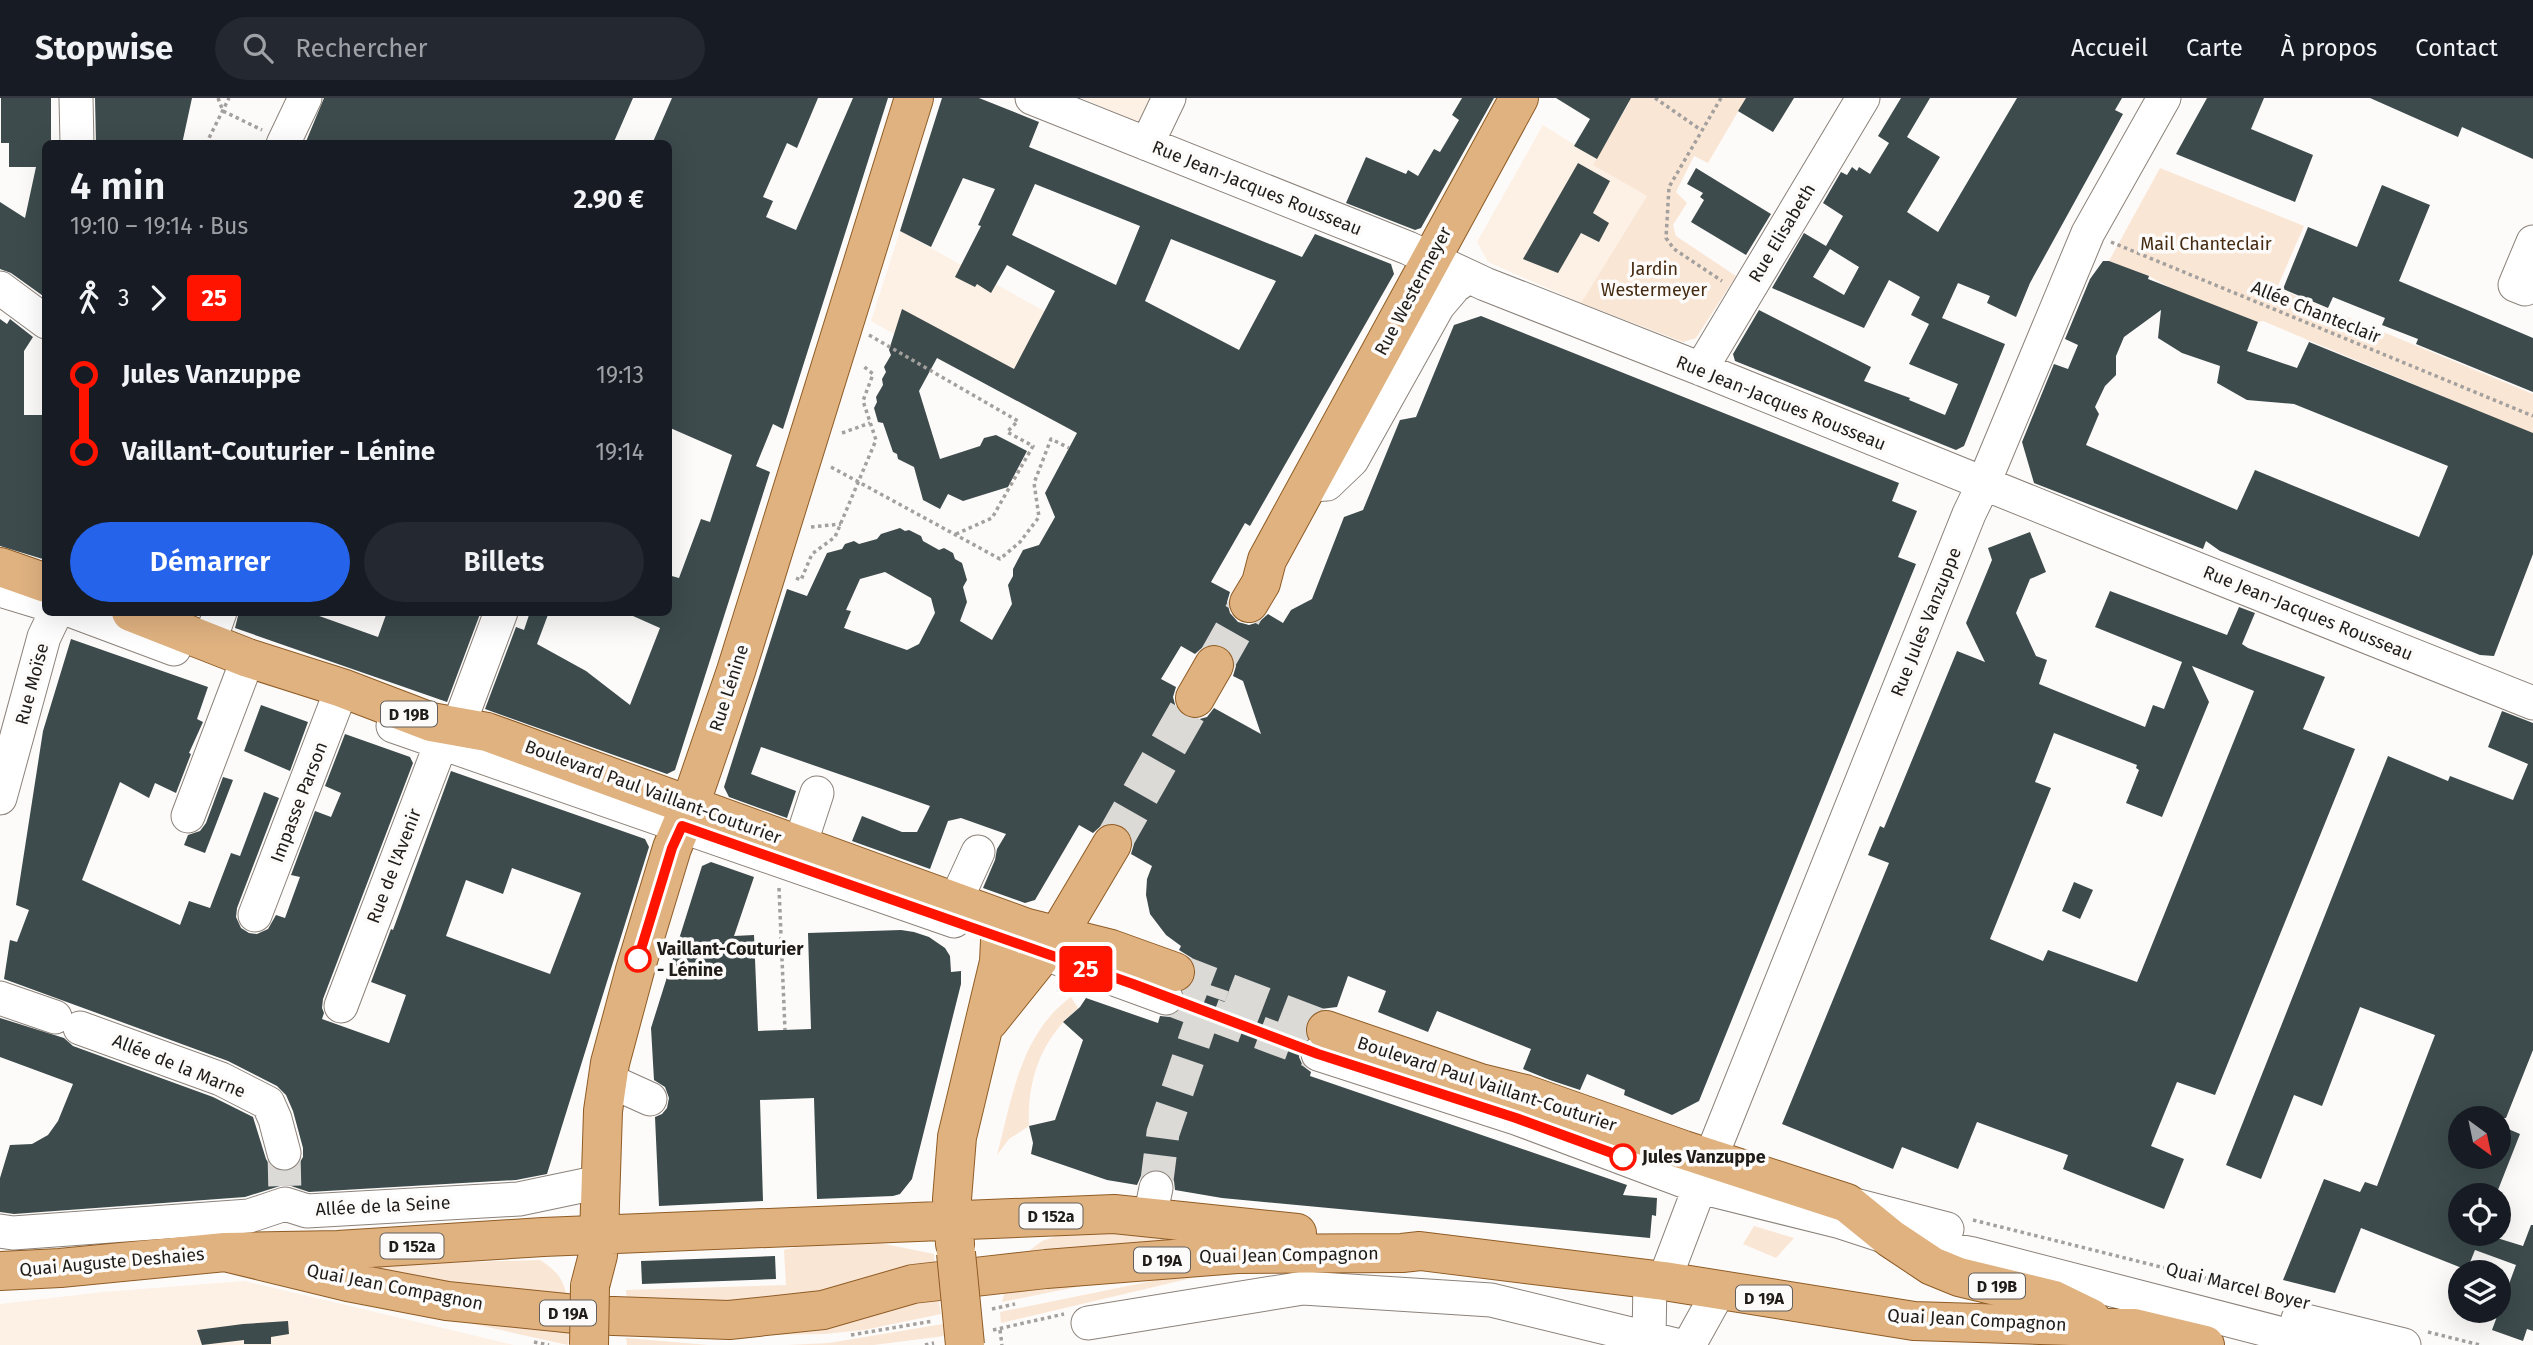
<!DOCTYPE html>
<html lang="fr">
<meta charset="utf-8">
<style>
:root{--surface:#171b24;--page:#242831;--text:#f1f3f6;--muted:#9ea1a6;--line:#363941;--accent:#2563eb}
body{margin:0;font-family:"Fira Sans",sans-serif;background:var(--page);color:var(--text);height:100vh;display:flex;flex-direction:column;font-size:26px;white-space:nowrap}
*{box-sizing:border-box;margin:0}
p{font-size:23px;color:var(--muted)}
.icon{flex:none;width:38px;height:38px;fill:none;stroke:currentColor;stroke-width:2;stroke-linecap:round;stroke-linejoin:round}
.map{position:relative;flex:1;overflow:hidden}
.panel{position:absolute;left:42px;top:42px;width:630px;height:476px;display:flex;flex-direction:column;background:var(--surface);border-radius:10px;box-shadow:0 7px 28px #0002}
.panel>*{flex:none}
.badge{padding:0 14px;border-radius:5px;font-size:24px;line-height:46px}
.needle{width:46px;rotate:147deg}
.controls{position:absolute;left:2448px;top:1008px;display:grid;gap:14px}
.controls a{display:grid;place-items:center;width:63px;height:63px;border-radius:50%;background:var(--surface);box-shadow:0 7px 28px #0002;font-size:35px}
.map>.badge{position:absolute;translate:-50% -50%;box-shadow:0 0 0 4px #fff}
.legs{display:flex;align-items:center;gap:10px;height:77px;padding:0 28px;font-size:23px}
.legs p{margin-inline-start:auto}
.head{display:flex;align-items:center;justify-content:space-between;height:119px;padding:0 28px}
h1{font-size:38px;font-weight:600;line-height:52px}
.button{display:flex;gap:14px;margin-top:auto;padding:14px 28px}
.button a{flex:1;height:80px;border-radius:42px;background:var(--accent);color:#fff;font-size:28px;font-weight:600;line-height:80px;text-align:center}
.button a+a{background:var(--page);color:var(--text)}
ul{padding:0 28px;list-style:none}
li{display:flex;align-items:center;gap:24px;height:77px;font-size:26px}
li i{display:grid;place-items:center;width:10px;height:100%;margin:0 9px;background:currentColor}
li i::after{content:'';width:18px;height:18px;margin:-9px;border:5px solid;border-radius:50%;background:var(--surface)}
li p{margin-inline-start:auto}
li:first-child i{background:linear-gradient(#0000 50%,currentColor 0)}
li:last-child i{background:linear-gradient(currentColor 50%,#0000 0)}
header{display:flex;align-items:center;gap:42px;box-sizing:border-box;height:98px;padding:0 35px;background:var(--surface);border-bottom:2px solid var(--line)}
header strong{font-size:33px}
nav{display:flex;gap:38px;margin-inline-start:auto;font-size:24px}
.search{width:490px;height:63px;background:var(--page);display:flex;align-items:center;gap:18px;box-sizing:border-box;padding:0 24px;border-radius:38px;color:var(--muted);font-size:26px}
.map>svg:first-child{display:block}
.built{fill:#fdf0e4}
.green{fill:#fae6d5}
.building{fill:#3d4b4c;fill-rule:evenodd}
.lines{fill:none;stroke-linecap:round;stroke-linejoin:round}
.minor-tunnel{stroke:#dcdad7;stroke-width:33;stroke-dasharray:33 17;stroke-linecap:butt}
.major-tunnel{stroke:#dcdad7;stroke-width:38;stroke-dasharray:38 19;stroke-linecap:butt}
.minor-casing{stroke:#8b827a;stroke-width:35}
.major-casing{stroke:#8f5c25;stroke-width:40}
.path{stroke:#a3a09e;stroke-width:3.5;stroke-dasharray:3.5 3.5;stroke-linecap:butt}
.minor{stroke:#fff;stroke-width:33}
.major{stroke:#e0b280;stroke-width:38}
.major-bridge-casing{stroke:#8f5c25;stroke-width:40;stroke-linecap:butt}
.major-bridge{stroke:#e0b280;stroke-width:38}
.line-1-casing{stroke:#fff;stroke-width:16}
.line-1{stroke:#ff1400;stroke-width:10}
.stop-1-dot{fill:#fff;stroke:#ff1400;stroke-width:3.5}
.labels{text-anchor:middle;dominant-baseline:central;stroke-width:7;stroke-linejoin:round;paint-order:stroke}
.shield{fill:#fdfbf9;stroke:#625f5c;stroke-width:2}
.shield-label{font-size:16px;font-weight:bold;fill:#201c19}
.street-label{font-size:18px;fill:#201c19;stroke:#fdfbf9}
.park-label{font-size:18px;fill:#442a11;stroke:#fdfbf9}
.stop-label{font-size:18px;font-weight:bold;fill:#201c19;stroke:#fdfbf9;text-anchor:start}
</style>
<header>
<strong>Stopwise</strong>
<div class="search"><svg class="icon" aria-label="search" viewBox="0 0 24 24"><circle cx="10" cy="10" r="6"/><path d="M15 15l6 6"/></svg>Rechercher</div>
<nav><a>Accueil</a><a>Carte</a><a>À propos</a><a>Contact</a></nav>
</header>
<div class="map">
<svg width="2533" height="1247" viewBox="0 0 2533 1247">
<rect width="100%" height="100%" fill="#fdfbf9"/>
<!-- built -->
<path class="built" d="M1082,0H1162L1148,29Z
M1543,27L1597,61L1594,67L1647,98L1581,205L1488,164L1477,144Z
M900,133L1044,213L1252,324L937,260L871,223Z
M244,1183L514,1247H0V1206L103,1194Z"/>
<!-- green -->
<path class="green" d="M1622,0H1746L1708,65L1694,58L1676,94L1687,105L1673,127L1676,138L1736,178L1696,240L1683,244L1581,205L1647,98L1593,67L1629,5Z
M2160,70L2304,128L2277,190L2533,296V336L2263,223L2258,224L2172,191L2149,178L2109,163Z
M1071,899L1078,910C1041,941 1027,982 1029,1028L1009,1041L997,1057C1012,1001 1020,936 1071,899Z
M1754,1128L1794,1140L1776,1160L1743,1146Z
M1077,1131L1210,1138L1022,1158L1042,1143Z
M860,1141L934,1156L935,1168L801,1203L627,1204L626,1192L786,1187L784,1152L817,1144Z
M540,1162C554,1171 564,1180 566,1197L493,1193L369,1172L367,1167Z
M1155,1173L1002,1204L1006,1187Z
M1192,1180L1001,1225L1000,1214L1157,1182Z
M937,1193L941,1216L864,1232L824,1236L718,1238Z
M469,1225L570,1234L568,1247Z
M943,1226L944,1238L874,1247H787L829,1245Z
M626,1240L709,1247H627Z"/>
<!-- building -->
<path class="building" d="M1,0H51V46H46V200L11,175L0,171V104L25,120L36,69H9V45H1Z
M95,0H192L182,46H96Z
M324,0H633L613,46H305Z
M672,0H818L797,50L787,45L763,99L773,103L766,119L796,132L853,0H888L783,331L773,326L756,368L770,374L675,672L667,676L485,611L516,529L524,532L530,514H549L537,546L586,573L630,607L660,530L624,514H668V477L679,480L701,421L710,424L732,357L668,329V46H652Z
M942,0H979L1039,24L1029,49L1302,159L1315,136L1391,166L1394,176L1250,428L1245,425L1211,484L1230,494L1227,504L1230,515L1238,524L1249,527L1259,524L1268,516L1283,525L1291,512L1312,501L1344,419L1363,412L1400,322L1416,319L1454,227L1481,218L1899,385L1892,403L1917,413L1898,459L1916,466L1699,1003L1672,1017L1624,997L1625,992L1587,976L1580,992L1550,982L1523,971L1531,951L1437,913L1428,934L1378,914L1386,893L1348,878L1337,909L1321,911L1311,916L1306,924L1304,935L1307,941L1300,949L1299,959L1303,968L1311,974L1310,978L1627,1087L1623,1097L1657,1100L1656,1118L1652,1117L1650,1140L1222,1100L1175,1092L1174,1083L1169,1076L1161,1071L1149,1072L1141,1078L1137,1087L1107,1082L1031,1056L1033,1045L1029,1028L1055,1022L1083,942L1063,924L1080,909L1086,900L1158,925L1160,918L1170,919L1179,914L1184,906V893L1190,890L1196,881L1197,871L1192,860L1179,852L1181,848L1166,837L1150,816L1146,797L1147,781L1152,768L1131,756L1134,746L1131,735L1123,727L1113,724L1102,727L1093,735L1079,727L1035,802L1025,805L983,790L995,762L997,751L1006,736L961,720L948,723L930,771L852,743L862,718L902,734H917L930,708L879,690L761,649L751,676L796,693L787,720L729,699L724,689L787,491L807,498L827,455L842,451L845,446L854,443L859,446L877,441L881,436L900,430L905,433L909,432L921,438L923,443L939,452L944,450L953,455L955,461L962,465L967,482L963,489L967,504L960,523L992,542L1012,506L1008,487L1013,478V471L1023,452L1039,447L1055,419L1045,395L1077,335L937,260L919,293L940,361L980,348L984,340L996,337L1027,353L1008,389L963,403L948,396L940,411L923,402L914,369L898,361L897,356L893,354L883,325L878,324L874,310L877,304L876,299L883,287L882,281L886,274L884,269L891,257L889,252L902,211L1014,271L1055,193L1007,167L991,195L977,186L975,189L955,179L981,128L978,127L995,91L963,80L931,149L900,133ZM1035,86L1140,128L1116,187L1012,137ZM1171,141L1276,183L1239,252L1145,203ZM885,474L931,500L935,515L919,546L907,552L844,530L851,513L846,512L860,481ZM1215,545L1225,548L1233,557L1236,568L1233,578L1243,583L1261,636L1214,610L1207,619L1196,622L1185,619L1176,610L1173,599L1176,589L1161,581L1181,548L1195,556L1204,548Z
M1462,0H1494L1421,130L1415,132L1346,105L1366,59L1406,76L1408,72L1418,78L1434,51L1440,54L1459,22L1452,17Z
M1556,0H1631L1597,61L1574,48L1590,21Z
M1746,0H1794L1773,34L1738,13Z
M1901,0H1930L1907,39L1940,59L1907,114L1938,134L2017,0H2122L2115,12L2123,16L2030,185L2016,219L1987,205L1990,198L1958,185L1942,220L2005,246L1964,348L1956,352L1735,263L1733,256L1759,212L1871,269L1864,283L1910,300L1909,302L1945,317L1958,286L1909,266L1929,226L1911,217L1920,199L1889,182L1864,230L1772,190L1804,135L1826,148L1843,118L1823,105L1841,74L1847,77L1852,69L1857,73L1859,69L1870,76L1889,45L1878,38ZM1830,151L1859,169L1844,197L1813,179Z
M2207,0H2264L2251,31L2313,57L2295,104L2176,56Z
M2370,0H2533V61L2462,29L2458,39Z
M1578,65L1610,83L1593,115L1609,125L1599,144L1581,135L1558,175L1523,161Z
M1696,70L1771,116L1746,157L1691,124L1704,102L1700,99L1703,95L1687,86Z
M2382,87L2430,107L2399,183L2533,240V294L2416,246L2418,241L2382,227L2385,220L2333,199L2328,210L2283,191L2308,129L2357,149Z
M2103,163H2109L2149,178L2148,181L2258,224L2247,253L2297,270L2309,244L2533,335V456L2494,558L2480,557L2220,453L2206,443L2203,451L2034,385L2022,344L2054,266L2068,271L2078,247L2065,241L2090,181ZM2161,212L2158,240L2182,255L2220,268L2217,285L2247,302L2294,306L2448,368L2419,439L2255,372L2237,412L2086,347L2099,316L2095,309L2105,288L2116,277V258L2124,239Z
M0,221L7,226L10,221L33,239L24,253V317H46V462L0,448Z
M2030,434L2046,474L2030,481L2016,515L2036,558L2047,562L2039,586L2145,629L2153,607L2164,611L2182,564L2095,529L2110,493L2227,537L2239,509L2255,515L2242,546L2248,550L2325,579L2303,631L2355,651L2215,997L2177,984L2151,1048L2184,1061L2164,1111L2063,1071L2068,1057L1977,1024L1958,1071L1902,1049L1893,1071L1782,1026L1889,765L1868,757L1880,728L1884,730L1957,553L1985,564L1966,525L1992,462L1988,450ZM2192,568L2254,593L2137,884L2048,852L2043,863L1990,841L2051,690L2035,684L2054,635L2137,667L2136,670L2139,672L2126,705L2162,719L2209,604Z
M239,514H308L378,539L387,514L480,516L447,604L235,530Z
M71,541L208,589L197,621L203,624L189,655L191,656L176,695L155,685L149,700L120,684L82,782L180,827L189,803L210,810L231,755L240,758L264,694L279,700L237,810L236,819L241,830L249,835L257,836L268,831L276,817L285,820L300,779L291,777L315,713L331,719L341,695L325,688L345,636L410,659L413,665L323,901L322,910L324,915L322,921L389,945L406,897L371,884L391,831L393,832L451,673L645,741L649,749L547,1076L516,1082L309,1094L291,1088H280L245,1099L14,1116L0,1114V1080L10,1047L32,1046L48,1037L58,1023L73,986L0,959V920L64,940L73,948L213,999L253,1019L266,1061L271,1069L278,1073L288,1074L297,1069L303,1059V1050L293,1013L286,997L277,988L228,963L4,881L10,842L17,844L29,812L16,807L43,633ZM512,770L581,795L550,876L446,838L466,782L503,796Z
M261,607L308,624L290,673L244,653Z
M2502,613L2533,625V952L2506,1020H2460V1059H2499V1027L2520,1036L2496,1097H2460V1136H2484L2523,1148L2531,1127H2533V1233L2527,1231L2523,1243L2492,1232L2516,1167L2475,1152L2467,1172L2361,1130L2335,1195L2283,1182L2324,1081L2360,1094L2365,1084L2377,1088L2435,937L2360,909L2322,1008L2294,997L2261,1081L2226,1067L2388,658L2448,683L2450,678L2513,702L2528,666L2488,649Z
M223,679L233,682L205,755L184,747L188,737L200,733L206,725Z
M711,764L754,779L734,838L754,837L758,933L811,931L808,835L901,832L914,834L929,839L945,850L950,858L951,874L961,873V886L912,1081L900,1096L893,1098L817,1101L814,1000L760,1002L763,1103L659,1108L655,1019L662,1016L667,1010L669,1000L665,989L654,982L651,930L702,768Z
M2074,784L2093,792L2080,821L2062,813Z
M775,1158L776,1181L642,1186L641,1163Z
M288,1223L289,1236L271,1239V1246H244V1242L202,1247L197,1232L243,1226Z"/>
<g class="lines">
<!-- minor-tunnel -->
<path class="minor-tunnel" d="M1166,900L1318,956
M284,1055L285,1097
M1156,1090L1163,1035L1213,888"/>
<!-- major-tunnel -->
<path class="major-tunnel" d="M1214,567L1249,505
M1112,746L1195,600
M1175,874L1326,932"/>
<!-- minor casing -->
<g class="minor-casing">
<path id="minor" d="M76,0L77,46
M1032,0L1408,150L1485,186L1701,271L2094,430L2533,605
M283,46L305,0
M1147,46L1169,0
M0,190L46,224
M2525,191L2515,187L2533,144
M1701,271L1863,0
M1309,387L1327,386L1352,362L1438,208L1455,188L1468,179
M0,492L46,506
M75,514L174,551
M209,545L220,514
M393,628L954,823
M458,629L501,514
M0,700L44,539L56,514
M188,718L248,560
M800,747L817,695
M955,804L978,754
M255,817L342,590
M1021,847L1166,900
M0,900L55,919
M341,908L448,627
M80,930L221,981L268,1005L275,1021L284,1055
M1318,956L1516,1020L1700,1089L1841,1124L1890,1140L1973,1156L2325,1247
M608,982L650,1001
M1847,1105L1947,1131
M1150,1119L1156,1090
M0,1133L13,1135L249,1118L285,1106L307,1113L519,1101L600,1084
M1664,1183L1711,1059L1969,416L1983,387L2088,135L2164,0
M2298,1221L2404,1247
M1088,1225L1303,1190L1491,1202L1676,1247
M1649,1241L1650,1182
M1689,1247L1719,1193"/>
</g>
<!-- major casing -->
<g class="major-casing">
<path id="major" d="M0,469L46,485
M1249,505L1261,485L1267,462L1519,0
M131,514L248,560L342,590L431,624L487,634L1027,830L1111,851L1175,874
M1195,600L1214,567
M989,923L1058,837L1112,746
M1326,932L1480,985L1525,996L1684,1052L1847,1105L1890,1140L1932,1168L1959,1179L2054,1202L2091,1220
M955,1146L952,1101L957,1039L999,864L1001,821
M225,1154L348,1184L447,1203L585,1217L729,1222L823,1212L913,1186L1046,1171L1237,1156L1402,1155L1420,1153L1664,1183L1914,1223L2134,1230L2205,1247
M0,1173L60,1170L225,1154L338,1152L543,1139L1114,1116L1297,1135
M590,1188L598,1157L599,1138L603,1013L610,965L635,872L672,750L690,707L736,573L914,0"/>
</g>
<!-- path -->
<path class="path" d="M218,0L223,13L262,32
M1655,0L1701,32
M1721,0L1669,89L1666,140L1674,151L1722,183
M206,46L229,0
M2111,144L2533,318
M869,237L1018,323L1007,334L1033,348L992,420L956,436
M842,335L870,325
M831,369L1000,461L1020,444L1039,419L1034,385L1051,341L1069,350
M811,429L841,426
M796,480L801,482L812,456L835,439L876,342L863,303L873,276L862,267
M779,790L785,932
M1973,1122L2281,1199
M992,1211L1015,1206
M993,1232L1064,1216
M1000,1232L1002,1247
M2428,1234L2480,1247
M851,1237L933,1223
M534,1244L549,1247
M925,1247L934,1245"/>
<!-- minor -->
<use href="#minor" class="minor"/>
<!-- major -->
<use href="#major" class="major"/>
<!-- major-bridge casing -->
<g class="major-bridge-casing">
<path id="major-bridge" d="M956,1155L965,1247
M589,1247L590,1188"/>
</g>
<!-- major-bridge -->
<use href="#major-bridge" class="major-bridge"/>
</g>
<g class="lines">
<!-- line-1 casing -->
<g class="line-1-casing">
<path id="line-1" d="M638,861L672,750L682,728L1133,886L1318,956L1516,1020L1623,1059"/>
</g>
<!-- line-1 -->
<use href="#line-1" class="line-1"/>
</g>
<!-- markers -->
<g class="stop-1-dot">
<circle cx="638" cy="861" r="12"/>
<circle cx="1623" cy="1059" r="12"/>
</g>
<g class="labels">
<!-- shield labels -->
<g class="shield">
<rect x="381" y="603.5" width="56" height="25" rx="5"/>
<rect x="1019.5" y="1105.5" width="63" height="25" rx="5"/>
<rect x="380.5" y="1135.5" width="63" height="25" rx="5"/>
<rect x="1134" y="1149.5" width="56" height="25" rx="5"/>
<rect x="1969" y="1175.5" width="56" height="25" rx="5"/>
<rect x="1736" y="1187.5" width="56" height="25" rx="5"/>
<rect x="540" y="1202.5" width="56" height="25" rx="5"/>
</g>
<g class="shield-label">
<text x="409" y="616">D 19B</text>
<text x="1051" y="1118">D 152a</text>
<text x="412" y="1148">D 152a</text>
<text x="1162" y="1162">D 19A</text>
<text x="1997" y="1188">D 19B</text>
<text x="1764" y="1200">D 19A</text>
<text x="568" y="1215">D 19A</text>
</g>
<!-- street labels -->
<g class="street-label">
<text transform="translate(1257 90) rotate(22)">Rue Jean-Jacques Rousseau</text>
<text transform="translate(1782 135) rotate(-59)">Rue Elisabeth</text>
<text transform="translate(1413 193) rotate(-62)">Rue Westermeyer</text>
<text transform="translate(2316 214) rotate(22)">Allée Chanteclair</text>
<text transform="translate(1781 305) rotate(22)">Rue Jean-Jacques Rousseau</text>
<text transform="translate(2308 515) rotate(22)">Rue Jean-Jacques Rousseau</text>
<text transform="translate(1926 524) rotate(-68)">Rue Jules Vanzuppe</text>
<text transform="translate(32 586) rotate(-75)">Rue Moïse</text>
<text transform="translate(729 590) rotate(-72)">Rue Lénine</text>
<text transform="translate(653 694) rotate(20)">Boulevard Paul Vaillant-Couturier</text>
<text transform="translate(299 704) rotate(-69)">Impasse Parson</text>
<text transform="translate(394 768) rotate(-69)">Rue de l'Avenir</text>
<text transform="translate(179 968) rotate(22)">Allée de la Marne</text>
<text transform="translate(1487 986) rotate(18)">Boulevard Paul Vaillant-Couturier</text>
<text transform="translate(383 1108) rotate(-3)">Allée de la Seine</text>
<text transform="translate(1289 1157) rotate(-1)">Quai Jean Compagnon</text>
<text transform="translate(112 1164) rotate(-5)">Quai Auguste Deshaies</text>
<text transform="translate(2238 1188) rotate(14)">Quai Marcel Boyer</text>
<text transform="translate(395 1189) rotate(11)">Quai Jean Compagnon</text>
<text transform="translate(1977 1222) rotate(3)">Quai Jean Compagnon</text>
</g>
<!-- park labels -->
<g class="park-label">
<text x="2206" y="146">Mail Chanteclair</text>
<text x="1654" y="171">Jardin<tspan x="1654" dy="21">Westermeyer</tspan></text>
</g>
<!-- stop labels -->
<g class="stop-label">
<text x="657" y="851">Vaillant-Couturier<tspan x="657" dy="21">- Lénine</tspan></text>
<text x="1642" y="1059">Jules Vanzuppe</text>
</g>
</g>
</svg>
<div class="controls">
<a><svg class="needle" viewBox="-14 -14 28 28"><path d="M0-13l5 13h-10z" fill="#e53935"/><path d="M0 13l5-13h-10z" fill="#9ea1a6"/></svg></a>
<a><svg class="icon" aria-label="locate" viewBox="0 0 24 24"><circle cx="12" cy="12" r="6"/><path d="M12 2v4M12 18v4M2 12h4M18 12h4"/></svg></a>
<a><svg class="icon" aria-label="layers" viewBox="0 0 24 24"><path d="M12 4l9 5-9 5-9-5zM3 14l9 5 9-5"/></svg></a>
</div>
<b class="badge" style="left:1086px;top:871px;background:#ff1400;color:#fff">25</b>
<section class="panel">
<div class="head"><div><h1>4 min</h1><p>19:10 – 19:14 · Bus</p></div><b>2.90 €</b></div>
<div class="legs"><svg class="icon" aria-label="walk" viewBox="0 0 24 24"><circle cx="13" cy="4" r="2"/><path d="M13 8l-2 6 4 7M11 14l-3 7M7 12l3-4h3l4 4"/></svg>3<svg class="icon" aria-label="forward" viewBox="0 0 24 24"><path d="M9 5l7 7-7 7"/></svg><b class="badge" style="background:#ff1400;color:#fff">25</b></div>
<ul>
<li><i style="color:#ff1400"></i><b>Jules Vanzuppe</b><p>19:13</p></li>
<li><i style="color:#ff1400"></i><b>Vaillant-Couturier - Lénine</b><p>19:14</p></li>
</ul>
<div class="button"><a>Démarrer</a><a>Billets</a></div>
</section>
</div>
